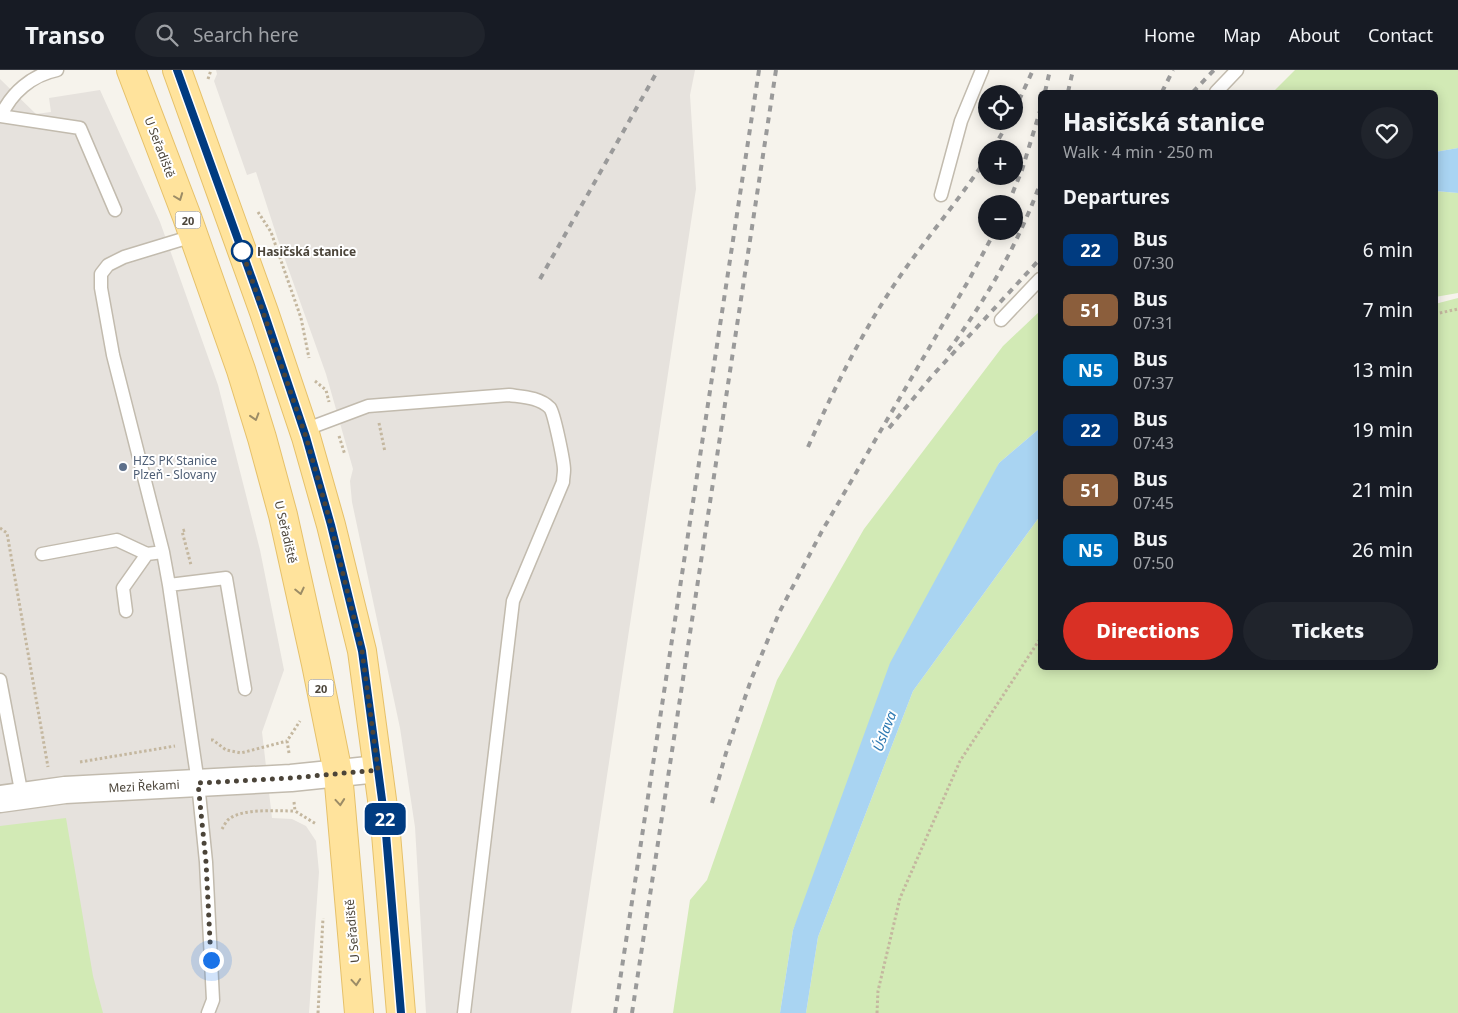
<!DOCTYPE html>
<meta charset="utf-8">
<style>
:root{--surface:#171b24;--page:#20242c;--text:#f1f3f6;--muted:#9ea1a6;--line:#363941;--accent:#d93025}
body{margin:0;font-family:"Noto Sans",sans-serif;background:var(--page);color:var(--text);height:100vh;display:flex;flex-direction:column;font-size:19px;white-space:nowrap}
*{box-sizing:border-box;margin:0}
p{font-size:16px;color:var(--muted)}
.icon{flex:none;width:28px;height:28px;fill:none;stroke:currentColor;stroke-width:2;stroke-linecap:round;stroke-linejoin:round}
.map{position:relative;flex:1;overflow:hidden}
.details{position:absolute;left:1038px;top:20px;width:400px;height:580px;display:flex;flex-direction:column;background:var(--surface);border-radius:8px;box-shadow:0 2px 12px #0003}
.details>*{flex:none}
.badge{padding:0 10px;border-radius:8px;font-size:18px;line-height:32px}
.fabs{position:absolute;left:978px;top:15px;display:grid;gap:10px}
.fabs a{display:grid;place-items:center;width:45px;height:45px;border-radius:50%;background:var(--surface);box-shadow:0 2px 12px #0003;font-size:25px}
.you{position:absolute;width:25px;height:25px;margin:-12px;border:4px solid #fff;border-radius:50%;background:#1a73e8;box-shadow:0 0 0 8px #1a73e833}
.map>.badge{position:absolute;translate:-50% -50%;box-shadow:0 0 0 2px #fff}
h2{padding:0 25px;font-size:19px;line-height:45px}
.round{display:grid;place-items:center;flex:none;width:52px;height:52px;border-radius:26px;background:var(--page)}
.summary{display:flex;align-items:center;justify-content:space-between;height:85px;padding:0 25px}
h1{font-size:24px;font-weight:800;line-height:38px}
.cta{display:flex;gap:10px;margin-top:auto;padding:10px 25px}
.cta a{flex:1;height:58px;border-radius:30px;background:var(--accent);color:#fff;font-size:20px;font-weight:800;line-height:58px;text-align:center}
.cta a+a{background:var(--page);color:var(--text)}
ul{padding:0;list-style:none}
li{display:flex;align-items:center;gap:15px;height:60px;padding:0 25px}
li div{flex:1}
li b{display:block;font-size:19px}
li em{font-style:normal}
li .badge{min-width:55px;font-weight:700;text-align:center}
header{display:flex;align-items:center;gap:30px;box-sizing:border-box;height:70px;padding:0 25px;background:var(--surface);border-bottom:1px solid var(--line)}
header strong{font-size:24px}
nav{display:flex;gap:28px;margin-inline-start:auto;font-size:18px}
.search{width:350px;height:45px;background:var(--page);display:flex;align-items:center;gap:12px;box-sizing:border-box;padding:0 18px;border-radius:28px;color:var(--muted);font-size:19px}
.map>svg:first-child{display:block}
.industrial{fill:#e6e2dd}
.green{fill:#d2eab5}
.water{fill:#a9d4f2}
.lines{fill:none;stroke-linecap:round;stroke-linejoin:round}
.lane-casing{stroke:#c2bbae;stroke-width:15}
.street-casing{stroke:#c2bbae;stroke-width:29}
.primary-casing{stroke:#e6c16a;stroke-width:30}
.path{stroke:#c4b79f;stroke-width:3;stroke-dasharray:2.5 2.5;stroke-linecap:butt}
.lane{stroke:#fff;stroke-width:12}
.street{stroke:#fff;stroke-width:26}
.primary{stroke:#ffe39c;stroke-width:28}
.rail{stroke:#9a9a9a;stroke-width:4;stroke-dasharray:6 6;stroke-linecap:butt}
.oneway{stroke:#9c8c66}
.line-casing{stroke:#fff;stroke-width:11}
.line{stroke:#003b80;stroke-width:8}
.walk{stroke:#4b4439;stroke-width:5;stroke-dasharray:0 9}
.stop-dot{fill:#fff;stroke:#003b80;stroke-width:2.5}
.service-dot{fill:#5c6f8a;stroke:#fff;stroke-width:2}
.labels{text-anchor:middle;dominant-baseline:central;stroke-width:4;stroke-linejoin:round;paint-order:stroke}
.shield{fill:#fff;stroke:#817c74;stroke-width:1}
.shield-label{font-size:11px;font-weight:bold;fill:#4b4439}
.street-label{font-size:12px;fill:#4b4439;stroke:#fff}
.stop-label{font-size:12px;font-weight:bold;fill:#4b4439;stroke:#fff;text-anchor:start}
.service-label{font-size:12px;fill:#4e5e75;stroke:#fff;text-anchor:start}
.water-label{font-size:14px;font-style:italic;fill:#2e7ab2;stroke:#fff}
</style>
<header>
<strong>Transo</strong>
<div class="search"><svg class="icon" aria-label="search" viewBox="0 0 24 24"><circle cx="10" cy="10" r="6"/><path d="M15 15l6 6"/></svg>Search here</div>
<nav><a>Home</a><a>Map</a><a>About</a><a>Contact</a></nav>
</header>
<div class="map">
<svg width="1458" height="943" viewBox="0 0 1458 943">
<rect width="100%" height="100%" fill="#f6f3ec"/>
<!-- industrial -->
<path class="industrial" d="M216,0H695L690,25L696,119L571,943H426L415,757L400,658L352,432L350,411L353,399L326,304L278,170L256,102L247,105L214,11L217,4Z
M0,9L36,44L51,42L49,28L100,20L160,152L218,315L260,480L284,600L262,662L272,748L292,749L306,756L316,771L319,802L309,943H0Z"/>
<!-- green -->
<path class="green" d="M1295,0H1458V78L1435,82V22H1273Z
M1435,121L1458,123V223L1435,227Z
M1458,228V943H806L818,867L913,621L1040,446V598H1435V234Z
M1040,241V358L999,393L793,860L780,943H673L690,830L707,810L777,610L864,459L1003,276Z
M66,748L93,906L103,943H0V756Z"/>
<!-- water -->
<path class="water" d="M1458,78V123L1435,121V82Z
M1040,358V446L913,621L818,867L806,943H780L793,860L890,593L999,393Z"/>
<g class="lines">
<!-- lane casing -->
<g class="lane-casing">
<path id="lane" d="M1216,22L1237,0
M0,46L80,58L115,140
M1,46C11,23 32,5 57,0
M941,125L961,51L982,0
M193,166L124,187L108,195L101,204V218L113,285L163,482L169,515L198,713L206,792L213,930L208,943
M1001,250L1040,209
M304,360L368,336L509,325C523,327 539,327 550,338C554,343 564,391 564,400C564,404 563,408 563,412L513,531L464,943
M42,484L117,470L147,484L163,482
M169,515L226,508L245,619
M126,541L123,518L147,484
M0,610L22,726"/>
</g>
<!-- street casing -->
<g class="street-casing">
<path id="street" d="M0,729L65,720L291,708L378,699"/>
</g>
<!-- primary casing -->
<g class="primary-casing">
<path id="primary" d="M131,0L187,147L241,300L262,368L283,445L316,594L338,703L359,943
M177,0L264,242L306,367L331,455L362,581L385,752L401,943"/>
</g>
<!-- path -->
<path class="path" d="M208,9L211,0
M258,142L271,162L301,248L309,288
M1435,244L1458,239
M315,311L326,320L329,332
M379,353L385,382
M339,366L345,385
M0,458L7,463L48,697
M185,460L182,461L191,495
M211,670H213L226,680L241,683L287,671
M289,683L287,671L300,651
M80,692L175,676
M294,732L295,741L316,754
M222,759C224,756 226,751 229,749C243,738 278,741 295,741
M318,943L323,848
M877,943L878,921L900,828L960,691L1040,569"/>
<!-- lane -->
<use href="#lane" class="lane"/>
<!-- street -->
<use href="#street" class="street"/>
<!-- primary -->
<use href="#primary" class="primary"/>
<!-- rail -->
<path class="rail" d="M1045,22L1050,0
M1068,22L1073,0
M1162,22L1173,0
M1193,22L1214,0
M1014,41L1033,0
M993,79L1009,51
M1008,134L1022,100L1040,41
M540,209L658,0
M948,281C986,230 1018,174 1040,114
M889,358L932,306L1040,189
M808,377C833,321 860,266 894,215C923,172 957,133 986,89
M712,733L726,683L751,610L780,541L822,461L970,208L995,161
M615,943L759,0
M632,943L776,0"/>
</g>
<!-- one-way arrows -->
<defs><path id="oneway-chevron" d="M-2-3.5L2.5 0L-2 3.5" fill="none" stroke-width="1.6" stroke-linecap="round" stroke-linejoin="round" transform="scale(1.25)"/></defs>
<g class="oneway">
<use href="#oneway-chevron" transform="translate(179 127) rotate(69)"/>
<use href="#oneway-chevron" transform="translate(255 347) rotate(73)"/>
<use href="#oneway-chevron" transform="translate(300 521) rotate(77)"/>
<use href="#oneway-chevron" transform="translate(340 732) rotate(85)"/>
<use href="#oneway-chevron" transform="translate(356 912) rotate(85)"/>
</g>
<g class="lines">
<!-- line casing -->
<g class="line-casing">
<path id="line" d="M177,0L264,242L306,367L331,455L362,581L385,752L401,943"/>
</g>
<!-- line -->
<use href="#line" class="line"/>
<!-- walk -->
<path class="walk" d="M211,890L206,792L198,713L291,708L378,700L362,581L331,455L306,367L242,181"/>
</g>
<!-- markers -->
<circle class="stop-dot" cx="242" cy="181" r="10"/>
<circle class="service-dot" cx="123" cy="397" r="5"/>
<g class="labels">
<!-- shield labels -->
<g class="shield">
<rect x="175.5" y="141.5" width="25" height="17" rx="4"/>
<rect x="308.5" y="609.5" width="25" height="17" rx="4"/>
</g>
<g class="shield-label">
<text x="188" y="150">20</text>
<text x="321" y="618">20</text>
</g>
<!-- street labels -->
<g class="street-label">
<text transform="translate(160 77) rotate(69)">U Seřadiště</text>
<text transform="translate(286 462) rotate(77)">U Seřadiště</text>
<text transform="translate(144 716) rotate(-3)">Mezi Řekami</text>
<text transform="translate(352 861) rotate(-95)">U Seřadiště</text>
</g>
<!-- stop labels -->
<g class="stop-label">
<text x="257" y="181">Hasičská stanice</text>
</g>
<!-- service labels -->
<g class="service-label">
<text x="133" y="390">HZS PK Stanice<tspan x="133" dy="14">Plzeň - Slovany</tspan></text>
</g>
<!-- water labels -->
<g class="water-label">
<text transform="translate(884 661) rotate(-69)">Úslava</text>
</g>
</g>
</svg>
<div class="fabs">
<a><svg class="icon" aria-label="locate" viewBox="0 0 24 24"><circle cx="12" cy="12" r="6"/><path d="M12 2v4M12 18v4M2 12h4M18 12h4"/></svg></a>
<a>+</a>
<a>−</a>
</div>
<div class="you" style="left:211px;top:890px"></div>
<b class="badge" style="left:385px;top:749px;background:#003b80;color:#fff">22</b>
<section class="details">
<div class="summary"><div><h1>Hasičská stanice</h1><p>Walk · 4 min · 250 m</p></div><a class="round"><svg class="icon" aria-label="heart" viewBox="0 0 24 24"><path d="M12 20l-8-8c-3-5 5-10 8-4 3-6 11-1 8 4z"/></svg></a></div>
<h2>Departures</h2>
<ul>
<li><span class="badge" style="background:#003b80;color:#fff">22</span><div><b>Bus</b><p>07:30</p></div><em>6 min</em></li>
<li><span class="badge" style="background:#8b5e3c;color:#fff">51</span><div><b>Bus</b><p>07:31</p></div><em>7 min</em></li>
<li><span class="badge" style="background:#0072bc;color:#fff">N5</span><div><b>Bus</b><p>07:37</p></div><em>13 min</em></li>
<li><span class="badge" style="background:#003b80;color:#fff">22</span><div><b>Bus</b><p>07:43</p></div><em>19 min</em></li>
<li><span class="badge" style="background:#8b5e3c;color:#fff">51</span><div><b>Bus</b><p>07:45</p></div><em>21 min</em></li>
<li><span class="badge" style="background:#0072bc;color:#fff">N5</span><div><b>Bus</b><p>07:50</p></div><em>26 min</em></li>
</ul>
<div class="cta"><a>Directions</a><a>Tickets</a></div>
</section>
</div>
